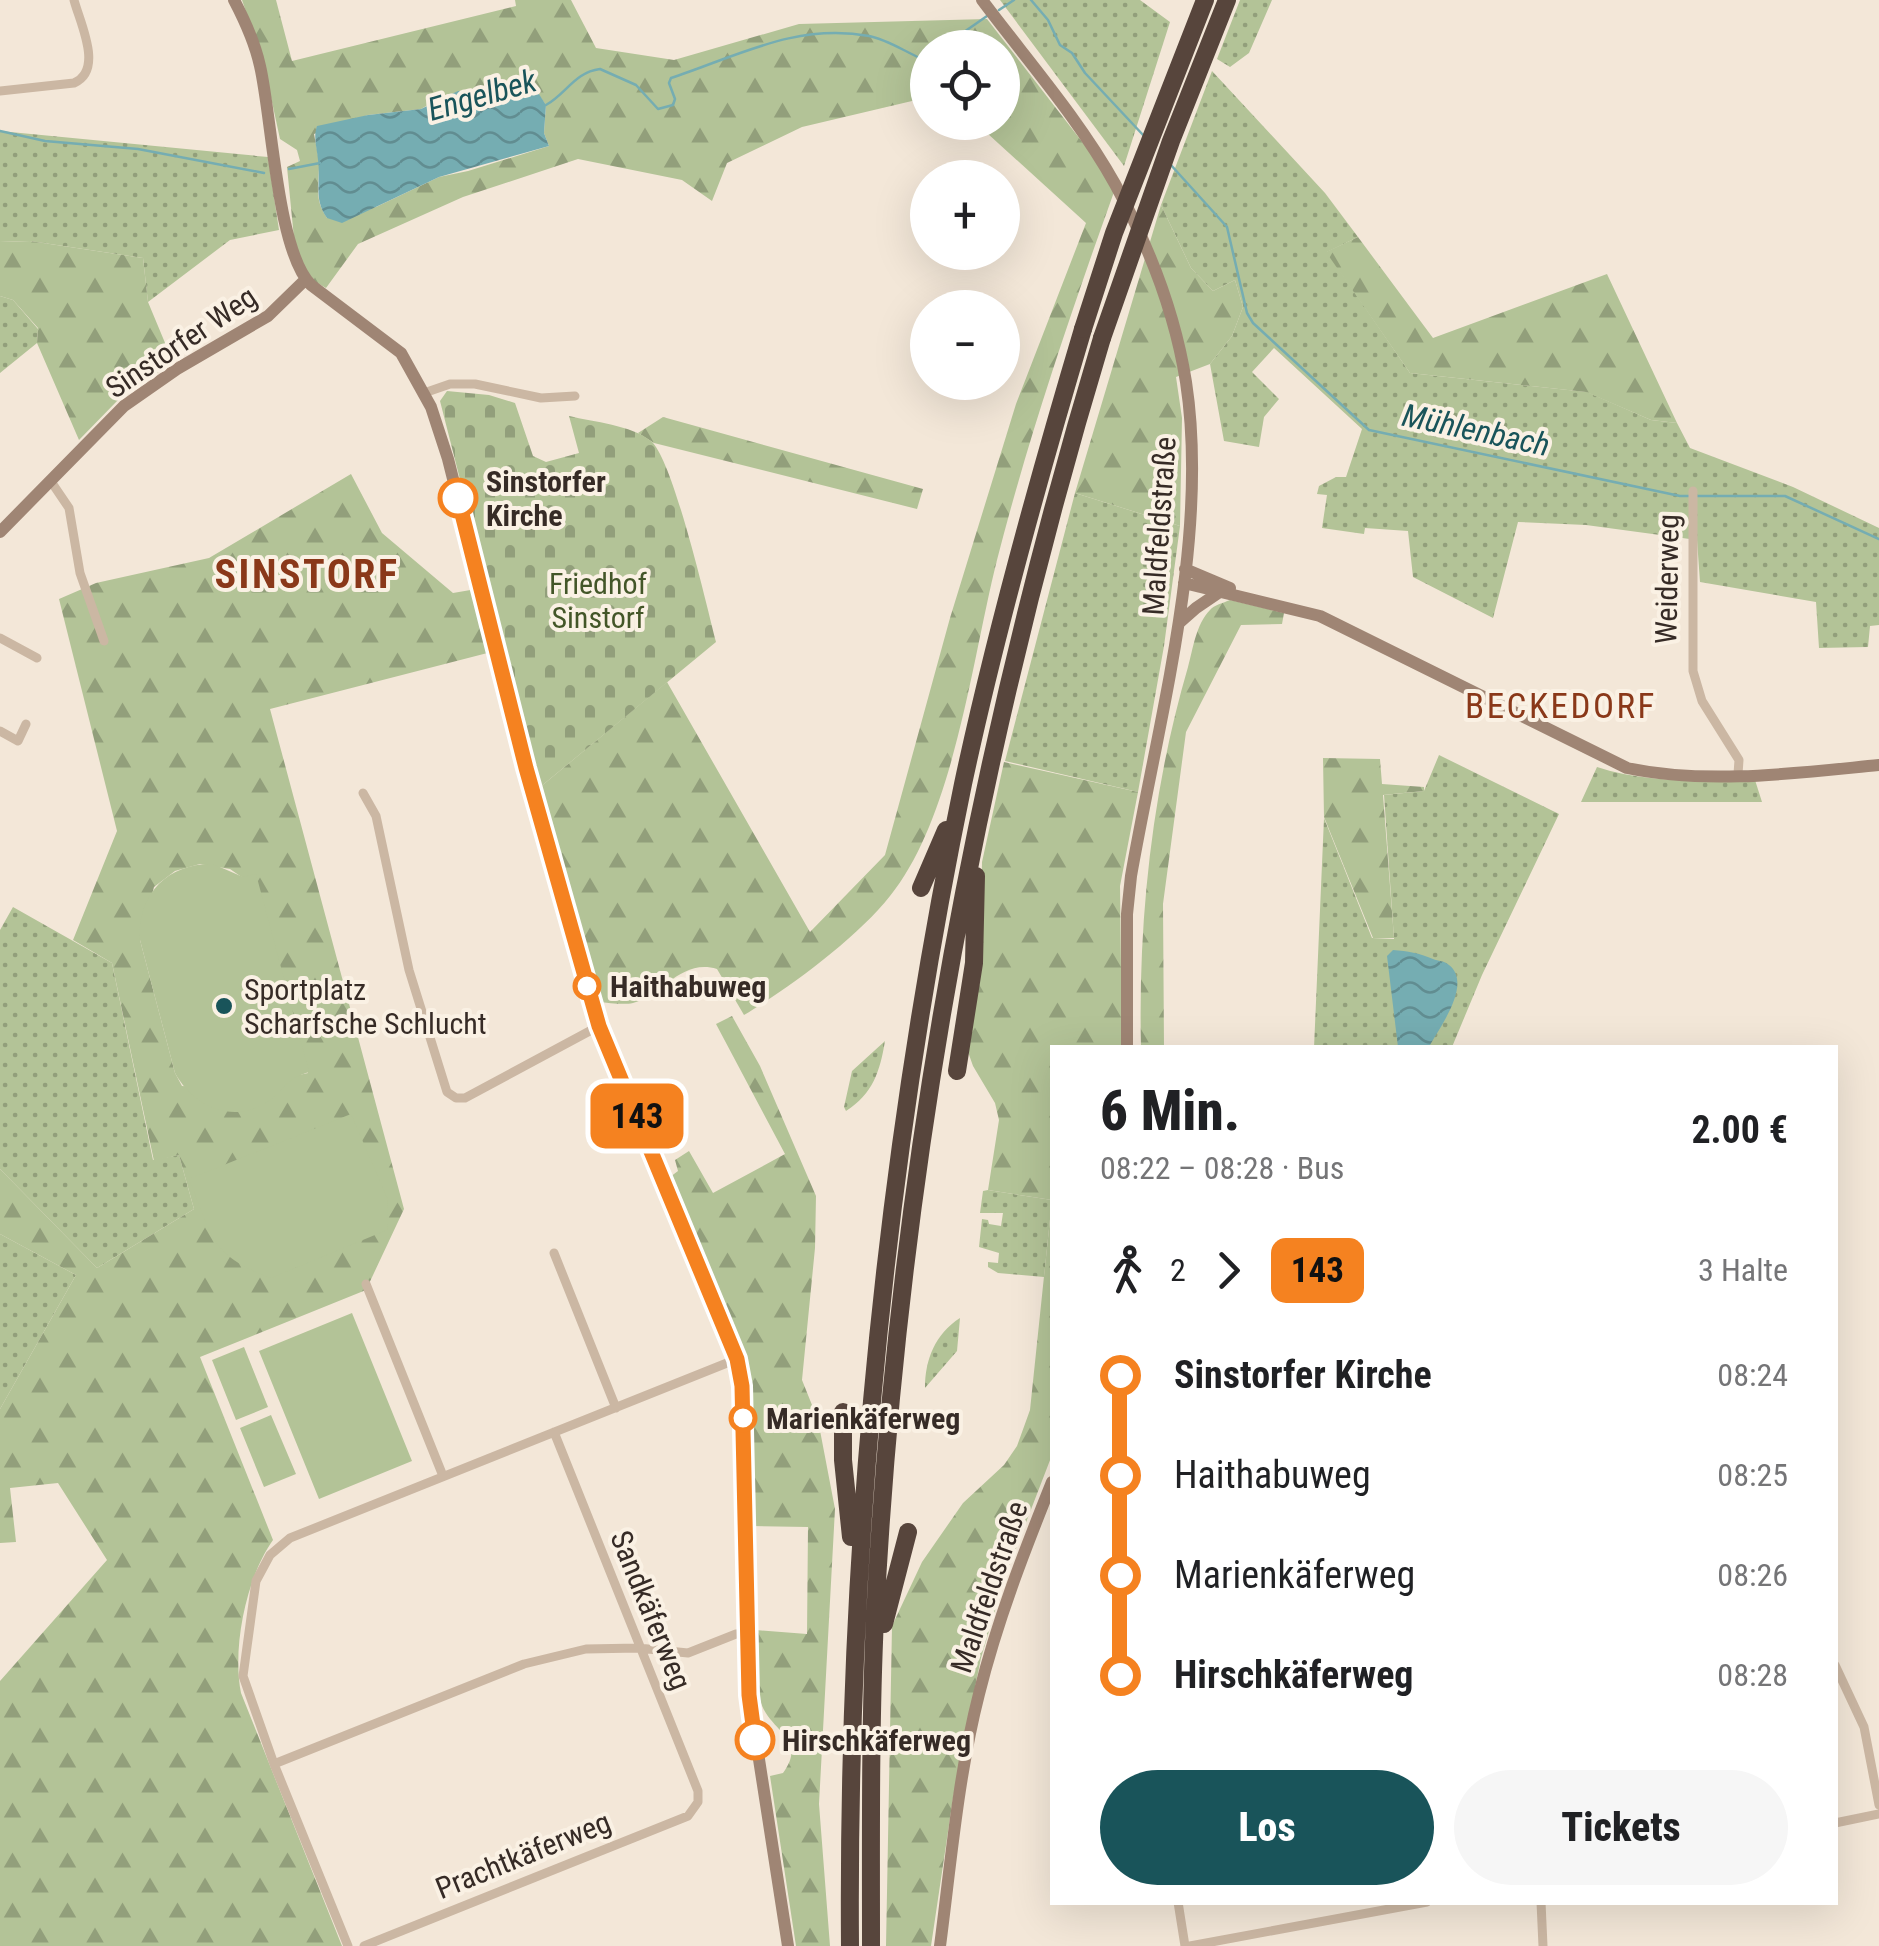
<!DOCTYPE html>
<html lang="de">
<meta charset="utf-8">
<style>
:root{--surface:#fff;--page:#f6f6f6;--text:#202124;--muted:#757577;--accent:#19545a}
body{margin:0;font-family:"Roboto Condensed",sans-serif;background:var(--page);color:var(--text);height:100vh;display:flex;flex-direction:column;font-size:38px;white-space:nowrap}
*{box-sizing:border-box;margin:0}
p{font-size:32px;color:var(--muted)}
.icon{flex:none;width:55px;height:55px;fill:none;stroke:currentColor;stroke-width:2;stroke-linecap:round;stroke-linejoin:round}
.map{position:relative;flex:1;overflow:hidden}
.details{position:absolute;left:1050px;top:1045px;width:788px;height:860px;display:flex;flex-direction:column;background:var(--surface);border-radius:0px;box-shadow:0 10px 40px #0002}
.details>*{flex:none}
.badge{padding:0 20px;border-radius:15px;font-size:35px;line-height:65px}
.tools{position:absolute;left:910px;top:30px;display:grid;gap:20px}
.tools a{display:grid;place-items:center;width:110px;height:110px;border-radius:50%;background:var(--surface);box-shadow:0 10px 40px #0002;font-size:50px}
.map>.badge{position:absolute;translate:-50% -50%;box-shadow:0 0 0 5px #fff}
.legs{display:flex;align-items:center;gap:15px;height:110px;padding:0 50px;font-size:32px}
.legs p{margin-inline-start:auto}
.head{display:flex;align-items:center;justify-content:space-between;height:170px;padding:0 50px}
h1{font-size:55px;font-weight:800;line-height:75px}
.cta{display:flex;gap:20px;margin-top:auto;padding:20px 50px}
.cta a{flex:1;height:115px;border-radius:60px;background:var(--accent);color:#fff;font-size:40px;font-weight:800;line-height:115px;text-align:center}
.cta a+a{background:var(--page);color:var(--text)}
ul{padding:0 50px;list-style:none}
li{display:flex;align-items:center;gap:35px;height:100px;font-size:38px}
li i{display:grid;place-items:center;width:15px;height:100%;margin:0 12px;background:currentColor}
li i::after{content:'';width:25px;height:25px;margin:-12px;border:8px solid;border-radius:50%;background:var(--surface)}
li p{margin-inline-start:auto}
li:first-child i{background:linear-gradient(#0000 50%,currentColor 0)}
li:last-child i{background:linear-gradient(currentColor 50%,#0000 0)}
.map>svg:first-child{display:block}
.grass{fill:url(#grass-dots)}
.forest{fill:url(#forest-firs);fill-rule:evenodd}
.cemetery{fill:url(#cemetery-stones)}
.pitch{fill:#b3c397}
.water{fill:url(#water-waves)}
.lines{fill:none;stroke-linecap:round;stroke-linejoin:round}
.stream{stroke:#75adb2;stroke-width:2.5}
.street{stroke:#cbb7a3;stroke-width:9}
.secondary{stroke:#9f8574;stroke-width:12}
.highway{stroke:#57453c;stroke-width:18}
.highway-bridge{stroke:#57453c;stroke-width:18}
.line-1-casing{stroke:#fff;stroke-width:22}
.line-1{stroke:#f58220;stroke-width:15}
.stop-1-dot{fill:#fff;stroke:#f58220;stroke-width:5}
.poi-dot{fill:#19545a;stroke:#faf1e4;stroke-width:4}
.labels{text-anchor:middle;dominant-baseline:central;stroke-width:8;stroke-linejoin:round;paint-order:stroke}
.street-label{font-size:30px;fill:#362b26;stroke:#faf1e4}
.stop-label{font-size:30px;font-weight:bold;fill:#362b26;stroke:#faf1e4;text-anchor:start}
.park-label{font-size:30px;fill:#435628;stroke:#faf1e4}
.poi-label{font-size:30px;fill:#362b26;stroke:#faf1e4;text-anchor:start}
.water-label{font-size:32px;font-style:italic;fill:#19545a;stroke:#faf1e4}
.quarter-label{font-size:35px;letter-spacing:2.5px;fill:#8a3819;stroke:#faf1e4}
.district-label{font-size:40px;font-weight:bold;letter-spacing:2.5px;fill:#8a3819;stroke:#faf1e4}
</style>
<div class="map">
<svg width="1879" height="1946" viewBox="0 0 1879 1946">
<defs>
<pattern id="grass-dots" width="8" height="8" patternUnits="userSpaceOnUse" patternTransform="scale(2.5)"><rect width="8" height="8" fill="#b3c397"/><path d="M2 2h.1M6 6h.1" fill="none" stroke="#929f7b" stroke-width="1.8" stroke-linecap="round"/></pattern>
<pattern id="forest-firs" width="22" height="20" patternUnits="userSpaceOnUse" patternTransform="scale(2.5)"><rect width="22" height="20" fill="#b3c397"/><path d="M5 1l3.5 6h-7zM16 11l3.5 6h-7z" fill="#929f7b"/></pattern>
<pattern id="cemetery-stones" width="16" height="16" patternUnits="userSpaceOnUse" patternTransform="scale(2.5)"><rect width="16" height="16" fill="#b3c397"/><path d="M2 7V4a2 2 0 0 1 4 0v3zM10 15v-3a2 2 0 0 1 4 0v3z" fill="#929f7b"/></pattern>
<pattern id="water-waves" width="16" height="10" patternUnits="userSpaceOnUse" patternTransform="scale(2.5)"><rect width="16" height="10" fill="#75adb2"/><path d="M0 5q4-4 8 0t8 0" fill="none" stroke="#618d91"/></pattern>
</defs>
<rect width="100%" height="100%" fill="#f3e7d8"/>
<!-- grass -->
<path class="grass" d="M1000,0H1140L1170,22L1124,166Z
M1240,0H1272L1249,53L1230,67L1217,59Z
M1212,71L1325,193L1358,237L1327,252L1410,373L1587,392L1651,420L1677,423L1690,448L1793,487L1879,528V625L1870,626L1868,647L1819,648L1816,602L1700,582L1697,540L1586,525L1518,522L1493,618L1413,577L1408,531L1365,528L1364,534L1322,528L1327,495L1317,494L1319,486L1336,477H1346L1362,429L1274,348L1252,372L1279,399L1264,417L1259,447L1224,441L1210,364L1232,336L1243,307L1235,280L1213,291L1191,268L1161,205Z
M0,131L268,157L279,230L230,240L148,302L143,258L30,241L0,242Z
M0,296L13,300L38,329L37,343L0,373Z
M1075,493L1180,526L1164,646L1138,792L1005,761Z
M1439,755L1559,814L1482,975L1452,1047L1314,1048L1324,818L1372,938L1394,939L1384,795L1424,791Z
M1597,767C1649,784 1702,780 1755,780L1762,802H1581Z
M13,907L112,963L153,1160L179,1155L194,1209L97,1268L0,1169V930Z
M885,1041C880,1071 873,1094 846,1111L844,1107L852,1071Z
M988,1190L1052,1200L1044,1277L998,1273L988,1267V1262L998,1263L999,1253L979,1247L982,1219L988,1220L989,1224L1001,1226L1003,1213H980L983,1191Z
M0,1234L76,1275L0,1409Z
M960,1318L957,1351L925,1388C925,1360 935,1334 960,1318Z"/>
<!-- forest -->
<path class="forest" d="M242,0H276L292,61L516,6L515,0H571L596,48L674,60L799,24L987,19L1097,161L1114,192C1071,312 1029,435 997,560C972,659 954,817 890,896C857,938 789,988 744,1015L717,969C682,958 662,995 633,1003C624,1005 609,1003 599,1002L539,788L667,682L810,932L885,855L950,618L1016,404L1086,223L976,123L1002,122V48H928L927,103L912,101L802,127L727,163L712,201L682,180L578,159L463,197L358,244L326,288L307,277L294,238L287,167L300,161L297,150L280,139L264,65ZM536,91L546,105L544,133L549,146L468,171L439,177L376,207L327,218C315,201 318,187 319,168C319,157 316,145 314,134L368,115L421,109L447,94Z
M1161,205L1191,268L1213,291L1235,280L1243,307L1232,336L1210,364L1176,377L1182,418L1180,526L1075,493Z
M1358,237L1433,338L1607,274L1677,423L1651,420L1586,392L1410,373L1326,252Z
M30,241L143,258L148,302L173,362L118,400L79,440L37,343L38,328L13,300L0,296V242Z
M663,417L923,489L917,509L654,443L638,433Z
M351,474L382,533L453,593L488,587L503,649L270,709L404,1209L366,1290L200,1357L273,1540C246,1578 232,1648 241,1693L342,1946H0V1681L107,1560L58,1483L10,1488L16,1542L0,1543V1409L76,1275L0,1234V1169L97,1268L194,1209L179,1155L154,1161L112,963L73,940L117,831L59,599L96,583L209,558ZM200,864L230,869L243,878L308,1073L290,1077L277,1093L182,1086L175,1073L140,940L154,887L175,871Z
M1230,600L1284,613L1282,624L1241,625L1186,732L1163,904L1164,1047L1141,1048C1138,920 1152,790 1188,667C1193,649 1196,624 1210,610C1214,605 1223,603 1230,600Z
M1323,758L1380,759L1382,784L1424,787V791L1383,795L1394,938H1373L1324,817Z
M1004,762L1138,792L1120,886L1122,1047L1052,1048V1455L1005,1577L981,1658L953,1798L931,1946H886L892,1626L922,1562L963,1503L1004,1465L1017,1446L1030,1410L1052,1200L988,1190L999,1120L995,1103L973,1066L967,1049L980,966L982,862Z
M732,1016L760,1066L816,1196L815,1248L802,1380L818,1420L835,1509L819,1804L830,1946H796L770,1776L783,1773C808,1739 770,1731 761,1703C754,1682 757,1652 756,1630L807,1634L808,1527L751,1526L749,1378L741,1346L670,1177L678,1171L675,1160L689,1151L713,1193L785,1154L716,1024Z"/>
<!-- cemetery -->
<path class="cemetery" d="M447,391L489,395L515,403L533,456L546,462L579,453L569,416C594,422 631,425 651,441C673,459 707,607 716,642L539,788L440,401Z"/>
<!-- pitch -->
<path class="pitch" d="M213,864L243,877L256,874L309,1072C284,1079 284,1092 264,1104C229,1124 192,1104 175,1073L140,940C137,895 167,863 213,864Z
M351,1114L388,1200L387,1230L271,1278C210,1256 212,1235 189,1179Z
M352,1313L412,1461L319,1499L259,1351Z
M244,1347L268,1407L236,1420L212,1360Z
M271,1415L296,1474L264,1487L240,1428Z"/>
<!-- water -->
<path class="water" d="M458,91H537L546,105L544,133L549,146L439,177L342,223L327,218C313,198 321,182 318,160C317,148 313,138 317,126L368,115L421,109Z
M1393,950C1408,951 1419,953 1433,959C1438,961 1445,961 1449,965C1473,984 1439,1028 1429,1047H1398L1387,956Z"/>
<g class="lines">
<!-- stream -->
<path class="stream" d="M1031,0L1048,20L1060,45L1072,53L1085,73L1144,136
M999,10L1014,0
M941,48L987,16
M546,105C566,94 575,72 600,69L636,85L658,109L673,105L675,99L669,83L671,78C738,56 795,23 869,36C886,39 904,51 920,58L928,55
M0,131L45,141L138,149L264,173
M1170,164L1227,227L1247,313L1253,323L1369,430L1680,496H1785L1879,539
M289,169L320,163"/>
<!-- street -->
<path class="street" d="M0,91L74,83C104,70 80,23 74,0
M424,393L450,384H475L541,398L575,396
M50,480L69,508L80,573L104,641
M1693,491V671L1702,701L1739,760L1738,774
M0,638L37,658
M0,731L18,741L26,724
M363,793L376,816L409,970L447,1092L456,1098H465L599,1026
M554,1253L616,1408
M366,1284L443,1476
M1835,1665L1864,1727L1879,1805
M274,1764L524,1664L586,1649L638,1648L688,1653L736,1634L748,1633
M1835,1823L1879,1814
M1178,1902L1185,1946
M1541,1902L1543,1946
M348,1946L274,1764L243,1676L256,1581L270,1555L290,1538L737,1359
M364,1946L688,1816L698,1802V1791L554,1432
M1190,1946L1427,1902"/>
<!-- secondary -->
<path class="secondary" d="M234,0C245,21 255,43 260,66C272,117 277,251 311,285L401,353L431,407L448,459L526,768L599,1026L737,1359L743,1385L749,1695L788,1946
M982,0C1027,60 1079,119 1115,184C1149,246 1175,313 1186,382C1210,539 1158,721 1131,876L1127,914V1048
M0,532L124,406L177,369L268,316L305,280
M1185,569L1230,588
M1184,583L1320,616L1627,768C1708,785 1797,773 1879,765
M1179,623L1196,608L1221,591
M940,1946C951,1862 958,1776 979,1694C997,1621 1024,1552 1052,1482"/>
<!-- highway -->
<path class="highway" d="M921,888L946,830
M957,1071L974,963L976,876
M843,1412V1460L851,1537
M884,1624L908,1532
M850,1946C847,1555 884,1166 963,784C996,630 1038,480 1083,329
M871,1946C871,1837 870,1727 875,1618C897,1183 976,755 1102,338"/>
<!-- highway-bridge -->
<path class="highway-bridge" d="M1083,329L1114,233L1205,0
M1102,338L1171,141L1227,0"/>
</g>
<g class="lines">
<!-- line-1 casing -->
<g class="line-1-casing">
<path id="line-1" d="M458,498L526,768L599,1026L737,1359L742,1386L749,1695L755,1740"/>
</g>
<!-- line-1 -->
<use href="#line-1" class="line-1"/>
</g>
<!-- markers -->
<g class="stop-1-dot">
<circle cx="458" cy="498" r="18"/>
<circle cx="587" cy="986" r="12"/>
<circle cx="743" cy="1418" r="12"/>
<circle cx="755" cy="1740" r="18"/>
</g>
<circle class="poi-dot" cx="224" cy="1006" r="10"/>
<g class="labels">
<!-- street labels -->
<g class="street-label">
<text transform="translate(181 342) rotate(-34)">Sinstorfer Weg</text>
<text transform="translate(1159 526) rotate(-86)">Maldfeldstraße</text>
<text transform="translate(1667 579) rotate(-89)">Weiderweg</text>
<text transform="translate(989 1587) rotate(-71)">Maldfeldstraße</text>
<text transform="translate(651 1610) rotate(68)">Sandkäferweg</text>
<text transform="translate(523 1855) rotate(-22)">Prachtkäferweg</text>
</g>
<!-- stop labels -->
<g class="stop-label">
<text x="486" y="481">Sinstorfer<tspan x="486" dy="34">Kirche</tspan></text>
<text x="610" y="986">Haithabuweg</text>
<text x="766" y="1418">Marienkäferweg</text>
<text x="782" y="1740">Hirschkäferweg</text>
</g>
<!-- park labels -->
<g class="park-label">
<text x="598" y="583">Friedhof<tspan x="598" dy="34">Sinstorf</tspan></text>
</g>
<!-- poi labels -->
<g class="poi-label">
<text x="244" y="989">Sportplatz<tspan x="244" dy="34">Scharfsche Schlucht</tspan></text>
</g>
<!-- water labels -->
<g class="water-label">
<text transform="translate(482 95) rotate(-16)">Engelbek</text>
<text transform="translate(1476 430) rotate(12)">Mühlenbach</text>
</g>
<!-- quarter labels -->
<g class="quarter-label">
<text x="1561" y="706">BECKEDORF</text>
</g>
<!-- district labels -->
<g class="district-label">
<text x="307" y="574">SINSTORF</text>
</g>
</g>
</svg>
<div class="tools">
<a><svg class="icon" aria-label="locate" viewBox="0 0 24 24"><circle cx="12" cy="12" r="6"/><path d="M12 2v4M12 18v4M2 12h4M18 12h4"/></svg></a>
<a>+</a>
<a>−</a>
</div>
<b class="badge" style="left:637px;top:1116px;background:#f58220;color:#111">143</b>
<section class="details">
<div class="head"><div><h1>6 Min.</h1><p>08:22 – 08:28 · Bus</p></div><b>2.00 €</b></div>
<div class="legs"><svg class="icon" aria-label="walk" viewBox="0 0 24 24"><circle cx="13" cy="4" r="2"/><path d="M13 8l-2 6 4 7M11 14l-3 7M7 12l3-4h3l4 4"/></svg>2<svg class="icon" aria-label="forward" viewBox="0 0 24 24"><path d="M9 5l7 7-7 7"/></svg><b class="badge" style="background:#f58220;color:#111">143</b><p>3 Halte</p></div>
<ul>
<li><i style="color:#f58220"></i><b>Sinstorfer Kirche</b><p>08:24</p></li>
<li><i style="color:#f58220"></i><span>Haithabuweg</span><p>08:25</p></li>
<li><i style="color:#f58220"></i><span>Marienkäferweg</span><p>08:26</p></li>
<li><i style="color:#f58220"></i><b>Hirschkäferweg</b><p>08:28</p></li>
</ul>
<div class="cta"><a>Los</a><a>Tickets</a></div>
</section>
</div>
